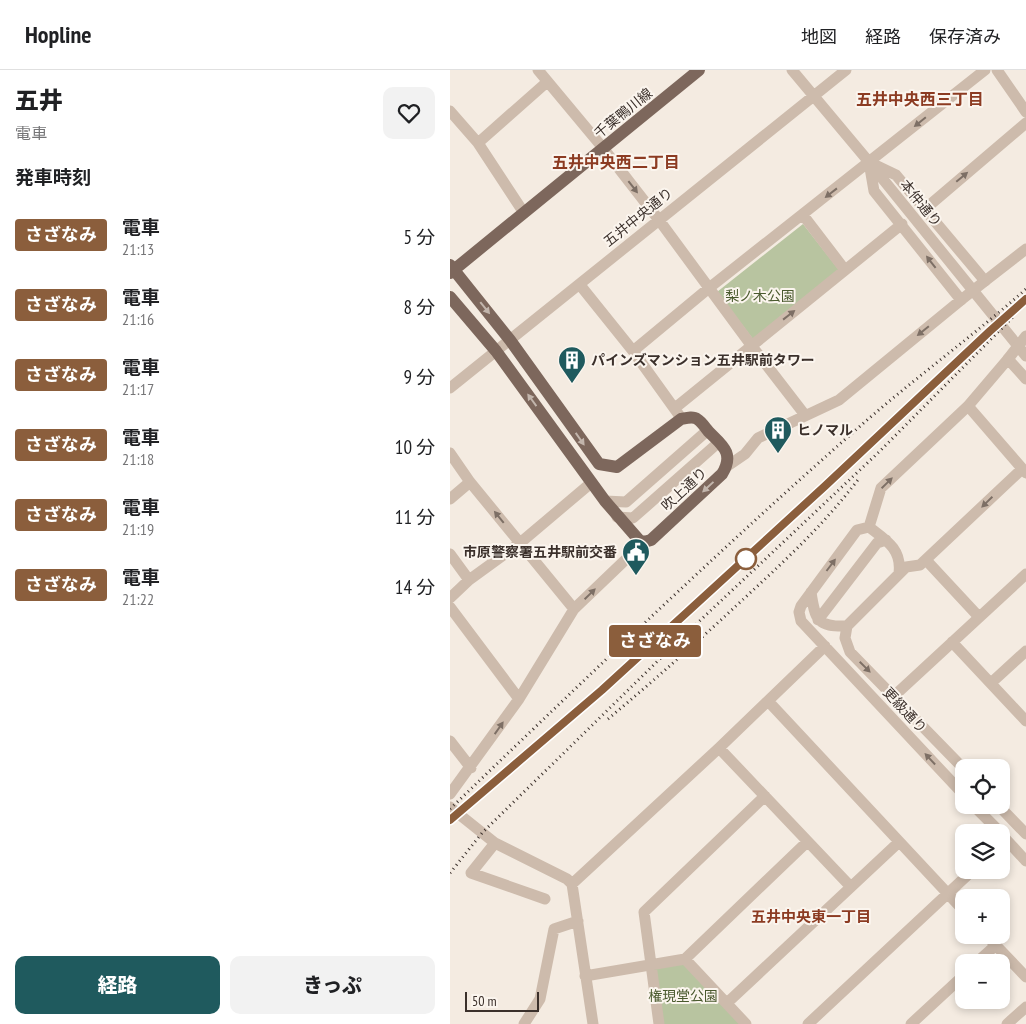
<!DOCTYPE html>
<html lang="ja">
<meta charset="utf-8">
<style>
:root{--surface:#fff;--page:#f2f2f2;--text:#202124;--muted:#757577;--line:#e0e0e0;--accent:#1f5a5e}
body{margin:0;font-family:"PT Sans Narrow","Noto Sans JP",sans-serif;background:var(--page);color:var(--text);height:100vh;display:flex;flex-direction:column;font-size:19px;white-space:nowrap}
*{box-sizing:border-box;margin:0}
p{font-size:16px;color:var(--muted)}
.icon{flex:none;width:28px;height:28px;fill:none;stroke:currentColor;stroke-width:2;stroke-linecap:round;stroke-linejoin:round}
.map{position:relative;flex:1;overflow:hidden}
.details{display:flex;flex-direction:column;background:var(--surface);width:450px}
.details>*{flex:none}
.badge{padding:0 10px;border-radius:4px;font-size:18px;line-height:32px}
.fabs{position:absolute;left:505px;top:689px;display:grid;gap:10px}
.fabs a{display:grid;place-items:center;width:55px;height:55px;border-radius:10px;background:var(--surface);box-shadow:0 2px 8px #0003;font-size:25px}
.scale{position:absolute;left:15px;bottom:12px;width:74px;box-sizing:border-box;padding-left:5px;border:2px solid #3b302b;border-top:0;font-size:14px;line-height:18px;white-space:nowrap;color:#3b302b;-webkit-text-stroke:4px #fbf5ee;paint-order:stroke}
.map>.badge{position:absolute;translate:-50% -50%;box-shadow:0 0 0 2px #fff}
h2{padding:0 15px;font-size:19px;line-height:45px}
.round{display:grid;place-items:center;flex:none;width:52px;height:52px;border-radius:10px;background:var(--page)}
.overview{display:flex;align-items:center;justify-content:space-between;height:85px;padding:0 15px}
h1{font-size:24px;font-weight:800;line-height:38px}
.action{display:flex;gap:10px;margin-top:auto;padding:10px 15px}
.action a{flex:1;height:58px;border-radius:10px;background:var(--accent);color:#fff;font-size:20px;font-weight:800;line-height:58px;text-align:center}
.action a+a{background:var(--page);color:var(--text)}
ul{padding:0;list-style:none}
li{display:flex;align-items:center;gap:15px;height:70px;padding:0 15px}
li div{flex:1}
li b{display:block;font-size:19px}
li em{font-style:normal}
li .badge{min-width:55px;font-weight:700;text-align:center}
header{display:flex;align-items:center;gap:30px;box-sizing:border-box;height:70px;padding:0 25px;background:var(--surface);border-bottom:1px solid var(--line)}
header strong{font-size:24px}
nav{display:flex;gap:28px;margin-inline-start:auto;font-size:18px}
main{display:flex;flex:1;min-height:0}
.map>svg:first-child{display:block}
.green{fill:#b8c4a0}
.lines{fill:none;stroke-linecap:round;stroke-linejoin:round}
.minor{stroke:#cdbbac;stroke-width:11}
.major{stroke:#7d675c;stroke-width:12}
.rail{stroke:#3b302b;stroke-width:3;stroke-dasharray:1 4;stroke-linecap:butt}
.minor-bridge{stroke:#cdbbac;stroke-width:11}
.oneway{fill:#7d6f65}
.oneway2{fill:#c2b5ac}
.line-casing{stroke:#fff;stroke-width:11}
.line{stroke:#8b5e3c;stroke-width:8}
.stop-dot{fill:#fff;stroke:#8b5e3c;stroke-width:2.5}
.labels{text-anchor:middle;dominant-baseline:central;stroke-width:4;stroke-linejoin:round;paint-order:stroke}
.street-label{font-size:14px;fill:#3b302b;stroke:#fbf5ee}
.park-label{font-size:14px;fill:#4a5a2e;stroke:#fbf5ee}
.poi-label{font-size:14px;font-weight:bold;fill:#3b302b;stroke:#fbf5ee;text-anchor:start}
.neighbourhood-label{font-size:15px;font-weight:bold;fill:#8c3b22;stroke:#fbf5ee}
.quarter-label{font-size:16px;font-weight:bold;fill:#8c3b22;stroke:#fbf5ee}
</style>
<header>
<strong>Hopline</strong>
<nav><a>地図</a><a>経路</a><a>保存済み</a></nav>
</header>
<main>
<section class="details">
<div class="overview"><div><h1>五井</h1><p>電車</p></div><a class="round"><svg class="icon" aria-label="heart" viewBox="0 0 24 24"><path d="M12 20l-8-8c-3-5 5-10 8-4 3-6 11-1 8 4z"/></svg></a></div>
<h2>発車時刻</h2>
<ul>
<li><span class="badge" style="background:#8b5e3c;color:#fff">さざなみ</span><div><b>電車</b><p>21:13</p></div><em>5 分</em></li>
<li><span class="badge" style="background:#8b5e3c;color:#fff">さざなみ</span><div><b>電車</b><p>21:16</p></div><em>8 分</em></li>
<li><span class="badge" style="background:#8b5e3c;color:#fff">さざなみ</span><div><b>電車</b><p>21:17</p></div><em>9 分</em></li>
<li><span class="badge" style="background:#8b5e3c;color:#fff">さざなみ</span><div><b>電車</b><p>21:18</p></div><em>10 分</em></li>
<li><span class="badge" style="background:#8b5e3c;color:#fff">さざなみ</span><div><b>電車</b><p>21:19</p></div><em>11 分</em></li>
<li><span class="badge" style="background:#8b5e3c;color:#fff">さざなみ</span><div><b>電車</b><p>21:22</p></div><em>14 分</em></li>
</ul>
<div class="action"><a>経路</a><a>きっぷ</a></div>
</section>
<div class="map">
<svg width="576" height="954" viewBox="0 0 576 954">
<rect width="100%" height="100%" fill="#f4ebe1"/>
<!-- green -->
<path class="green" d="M353,154L389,200L303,269L267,222Z
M235,889L296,954H209L202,895Z"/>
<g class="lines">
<!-- minor -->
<path class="minor" d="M88,0L153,78L209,150L301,275L355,345
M342,0L419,92L576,286
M547,0L576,42
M0,41L28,73L74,143
M28,73L97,12
M423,94L446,105L535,211L576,179
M475,139L576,53
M353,145L395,200
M130,215L183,281L229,345
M183,281L259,218L535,0
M0,318L396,0
M518,336L576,403
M225,338L452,154
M0,383L20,412L124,539
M276,397L295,384L308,368L389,330L511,230L424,121L419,92
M0,429L20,412
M155,431L176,432L258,360
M167,447L183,448L269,372
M419,457L407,460L351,536L349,542L351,551L514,725
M419,457L431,418L518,336L558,289L576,309
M419,457C436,470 452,479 449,503
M0,484L19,510
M476,490L529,547
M361,522C365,550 367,557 397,556L456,497L470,495L572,399
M0,528L19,510L70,473L141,413
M0,537L69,629
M368,550L427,473L436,470
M397,556L395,568L400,582L514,699
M502,572L576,651
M541,613L576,581
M444,626L576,504
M318,631L514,841
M0,671L21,698
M269,678L401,817
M0,724L69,629L124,539L194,472
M523,735L550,762
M548,735L576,764
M0,737L45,773L117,809L122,814L143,954
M551,764L576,791
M45,773L21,803L95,829
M122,814L269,678L375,576
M536,865L576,907
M235,889L296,954
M527,892L546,875
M135,906L235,889L357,772
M277,933L449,772
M74,954L90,929L104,859L128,851
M209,954L194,842L315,726
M358,954L523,800
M461,954L514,905
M557,954L576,937"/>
<!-- major -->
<path class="major" d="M0,195L60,270L149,394L167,397L231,349C236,348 243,346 247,349C251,351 255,357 258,361C272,375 285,383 272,404L201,470L194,472L189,470L155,431L46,281L0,227
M0,203L249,0"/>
<!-- rail -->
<path class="rail" d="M554,249L576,229
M158,649C207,608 254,566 300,523C340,486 378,450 410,407
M0,739C134,610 268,481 408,358C462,310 522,267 576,219
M0,750L152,620L375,416L511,288
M0,803L32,763L223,576L429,382L563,247"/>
<!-- minor-bridge -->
<path class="minor-bridge" d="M511,230L535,211
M558,289L576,266"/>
</g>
<!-- one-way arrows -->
<defs><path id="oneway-solid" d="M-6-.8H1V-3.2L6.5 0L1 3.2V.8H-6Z" transform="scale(1.25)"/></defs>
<g class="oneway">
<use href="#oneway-solid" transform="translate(470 52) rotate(141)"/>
<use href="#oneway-solid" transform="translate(512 107) rotate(-40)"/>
<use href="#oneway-solid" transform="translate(183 117) rotate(52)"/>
<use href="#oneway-solid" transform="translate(381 123) rotate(142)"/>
<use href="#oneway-solid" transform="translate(481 192) rotate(-128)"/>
<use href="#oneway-solid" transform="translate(339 245) rotate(-38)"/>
<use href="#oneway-solid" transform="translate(473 261) rotate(141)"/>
<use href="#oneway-solid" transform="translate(437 413) rotate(-44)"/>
<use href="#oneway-solid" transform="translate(537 432) rotate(136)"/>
<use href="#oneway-solid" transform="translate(49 447) rotate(-129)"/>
<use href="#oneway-solid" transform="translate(381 495) rotate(-53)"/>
<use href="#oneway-solid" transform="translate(140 524) rotate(-44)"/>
<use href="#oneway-solid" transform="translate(415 597) rotate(45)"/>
<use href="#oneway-solid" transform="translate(49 658) rotate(-55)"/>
<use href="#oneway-solid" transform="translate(480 689) rotate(-133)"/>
</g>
<g class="oneway2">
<use href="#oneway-solid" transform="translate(35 238) rotate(51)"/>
<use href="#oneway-solid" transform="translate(82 330) rotate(-126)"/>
<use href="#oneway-solid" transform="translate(130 369) rotate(55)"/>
<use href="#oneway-solid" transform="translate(258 417) rotate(137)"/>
</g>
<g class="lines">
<!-- line casing -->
<g class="line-casing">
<path id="line" d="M0,750L152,620L375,416L540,261L576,229"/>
</g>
<!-- line -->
<use href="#line" class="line"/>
</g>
<!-- icons -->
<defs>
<g id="building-pin" transform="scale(1.4375)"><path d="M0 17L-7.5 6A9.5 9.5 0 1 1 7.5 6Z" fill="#1f5a5e" stroke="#fbf5ee"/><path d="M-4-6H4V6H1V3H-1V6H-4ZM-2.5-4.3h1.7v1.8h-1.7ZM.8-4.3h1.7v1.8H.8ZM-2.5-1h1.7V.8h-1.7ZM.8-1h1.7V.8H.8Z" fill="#fff"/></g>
<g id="civic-pin" transform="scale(1.4375)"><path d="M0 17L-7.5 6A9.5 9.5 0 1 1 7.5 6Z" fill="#1f5a5e" stroke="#fbf5ee"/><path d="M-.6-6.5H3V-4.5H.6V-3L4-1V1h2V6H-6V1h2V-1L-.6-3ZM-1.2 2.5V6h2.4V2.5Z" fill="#fff"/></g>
</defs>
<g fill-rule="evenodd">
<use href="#building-pin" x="122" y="290"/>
<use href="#building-pin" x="328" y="360"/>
<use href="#civic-pin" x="186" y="482"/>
</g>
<!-- markers -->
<circle class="stop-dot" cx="296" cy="489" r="10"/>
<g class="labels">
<!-- street labels -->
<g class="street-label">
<text transform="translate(173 43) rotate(-39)">千葉鴨川線</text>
<text transform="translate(471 133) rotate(51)">本仲通り</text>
<text transform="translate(188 147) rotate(-39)">五井中央通り</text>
<text transform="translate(234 419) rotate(-43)">吹上通り</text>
<text transform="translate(455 640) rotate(47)">更級通り</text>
</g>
<!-- park labels -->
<g class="park-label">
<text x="310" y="226">梨ノ木公園</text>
<text x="233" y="926">権現堂公園</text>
</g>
<!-- poi labels -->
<g class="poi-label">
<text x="141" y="290">パインズマンション五井駅前タワー</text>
<text x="347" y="360">ヒノマル</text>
<text x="167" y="482" text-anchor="end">市原警察署五井駅前交番</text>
</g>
<!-- neighbourhood labels -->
<g class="neighbourhood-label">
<text x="361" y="846">五井中央東一丁目</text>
</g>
<!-- quarter labels -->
<g class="quarter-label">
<text x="470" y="29">五井中央西三丁目</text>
<text x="166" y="92">五井中央西二丁目</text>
</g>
</g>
</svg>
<div class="fabs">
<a><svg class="icon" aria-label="locate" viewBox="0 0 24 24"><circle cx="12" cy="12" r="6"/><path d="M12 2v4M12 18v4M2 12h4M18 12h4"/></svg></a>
<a><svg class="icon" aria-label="layers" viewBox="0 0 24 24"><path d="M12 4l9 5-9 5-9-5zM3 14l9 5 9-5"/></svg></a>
<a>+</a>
<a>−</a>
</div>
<div class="scale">50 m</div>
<b class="badge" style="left:205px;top:571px;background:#8b5e3c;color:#fff">さざなみ</b>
</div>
</main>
